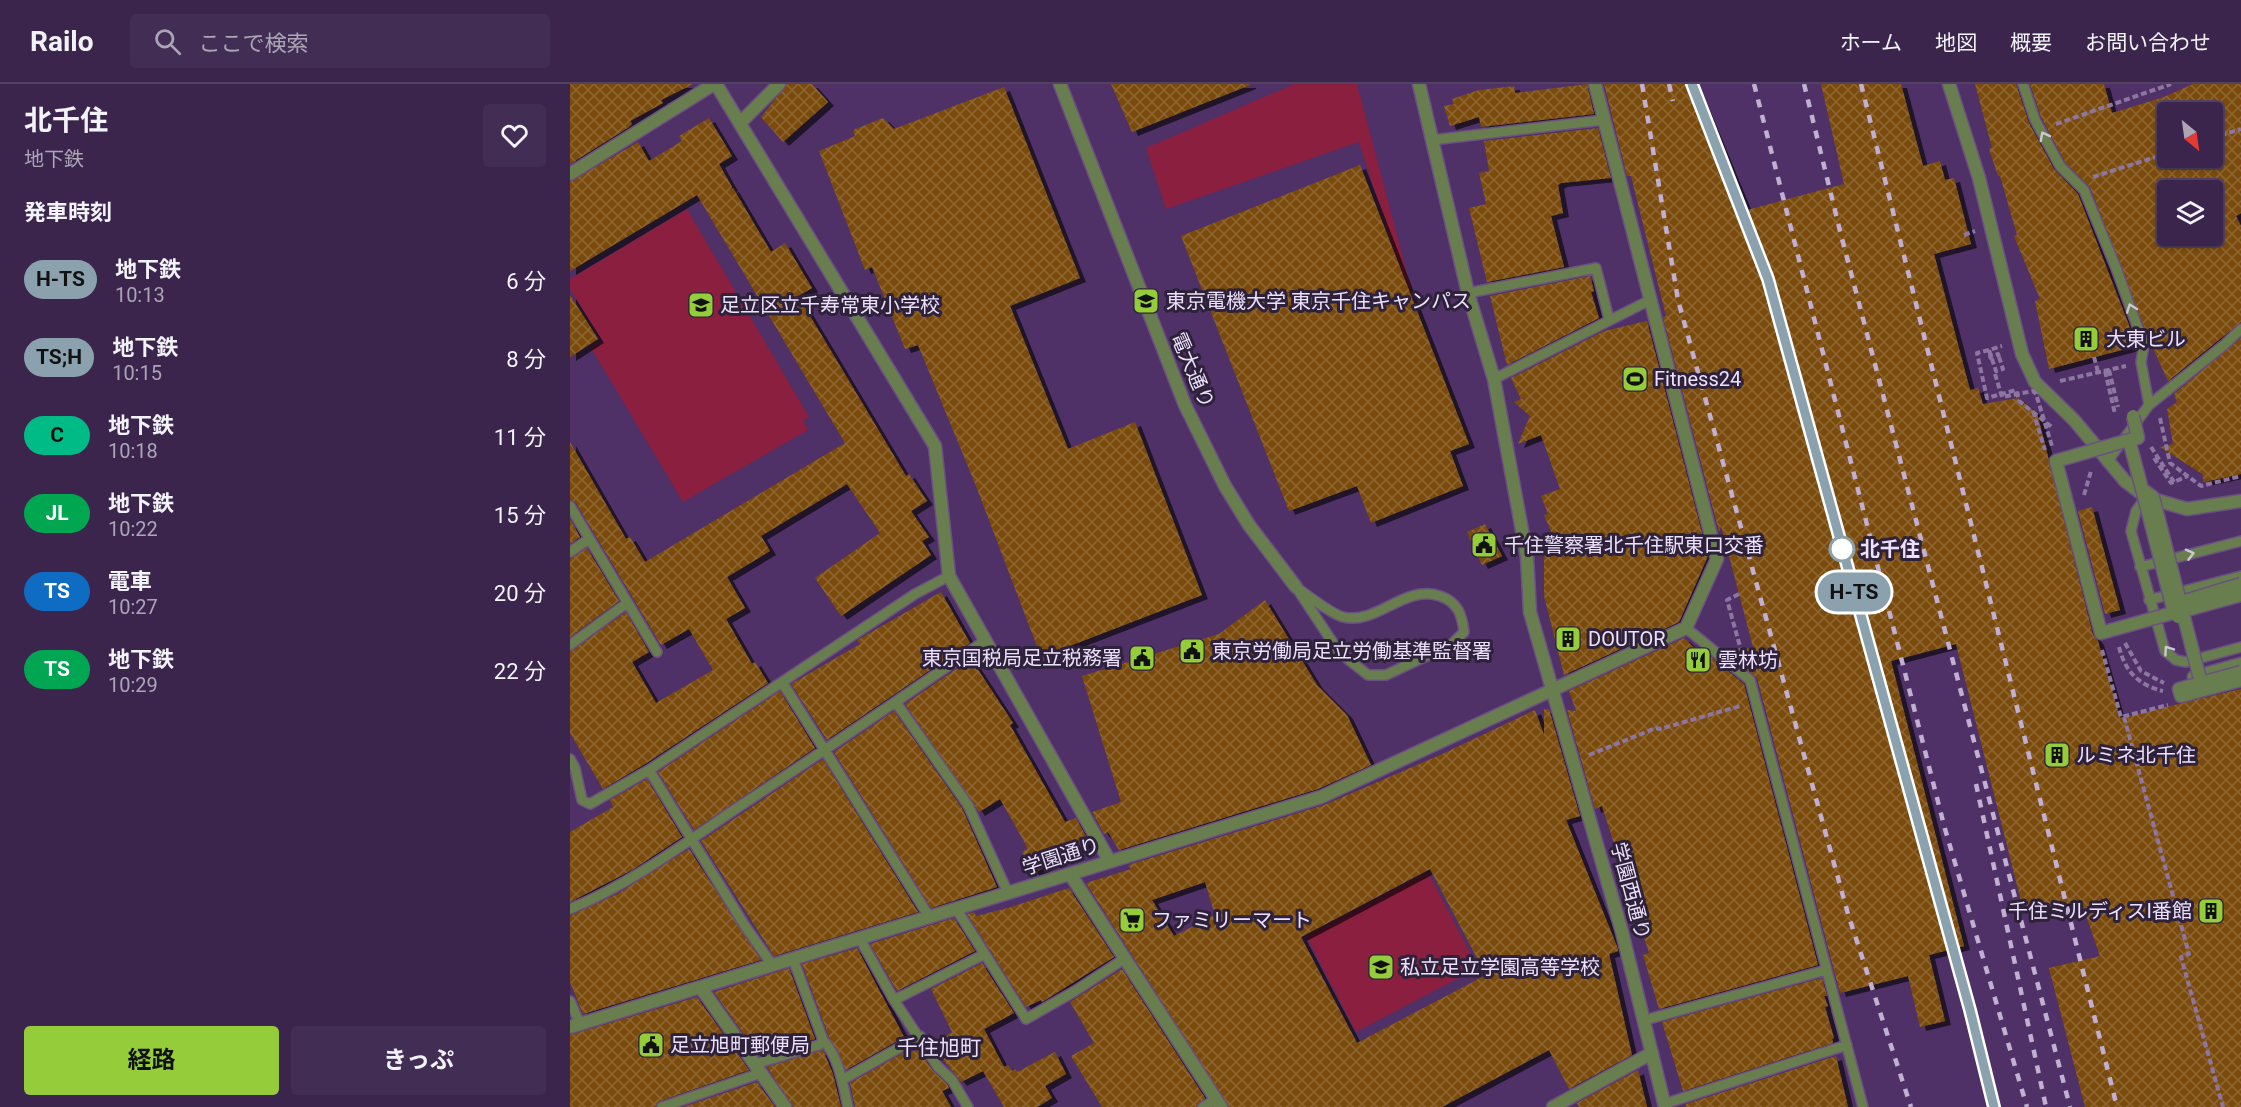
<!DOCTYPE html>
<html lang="ja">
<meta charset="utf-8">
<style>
:root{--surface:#3b254d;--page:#422d54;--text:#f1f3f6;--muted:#aca5b6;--line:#544265;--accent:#95cc3a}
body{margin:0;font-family:Roboto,"Noto Sans JP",sans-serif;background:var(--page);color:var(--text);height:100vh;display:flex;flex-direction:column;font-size:22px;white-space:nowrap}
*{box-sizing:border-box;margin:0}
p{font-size:20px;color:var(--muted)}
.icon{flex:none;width:33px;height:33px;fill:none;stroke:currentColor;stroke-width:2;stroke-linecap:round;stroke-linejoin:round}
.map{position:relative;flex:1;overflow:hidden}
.side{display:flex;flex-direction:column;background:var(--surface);width:570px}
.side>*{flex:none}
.badge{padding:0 12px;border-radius:20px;font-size:21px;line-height:39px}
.needle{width:39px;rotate:151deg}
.controls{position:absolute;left:1587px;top:18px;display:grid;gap:12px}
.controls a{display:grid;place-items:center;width:66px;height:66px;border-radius:6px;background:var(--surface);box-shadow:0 2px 4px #0004,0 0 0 2px var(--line);font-size:30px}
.map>.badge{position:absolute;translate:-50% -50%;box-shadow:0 0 0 3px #fff}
h2{padding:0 24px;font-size:22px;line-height:54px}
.round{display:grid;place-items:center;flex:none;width:63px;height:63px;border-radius:6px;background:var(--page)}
.headline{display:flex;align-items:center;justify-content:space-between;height:102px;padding:0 24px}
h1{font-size:28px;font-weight:700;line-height:45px}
.primary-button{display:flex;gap:12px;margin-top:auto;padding:12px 24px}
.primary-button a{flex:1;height:69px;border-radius:6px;background:var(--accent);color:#111;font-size:24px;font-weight:700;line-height:69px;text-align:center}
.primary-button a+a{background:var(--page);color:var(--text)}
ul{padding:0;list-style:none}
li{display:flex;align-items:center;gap:18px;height:78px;padding:0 24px}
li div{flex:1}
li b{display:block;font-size:22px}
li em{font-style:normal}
li .badge{min-width:66px;font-weight:700;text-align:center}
header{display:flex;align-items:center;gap:36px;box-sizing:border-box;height:84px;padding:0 30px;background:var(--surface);border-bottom:2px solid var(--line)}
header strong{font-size:28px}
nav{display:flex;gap:33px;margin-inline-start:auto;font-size:21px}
.search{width:420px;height:54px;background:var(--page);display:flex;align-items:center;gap:15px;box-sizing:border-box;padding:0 21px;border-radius:6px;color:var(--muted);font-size:22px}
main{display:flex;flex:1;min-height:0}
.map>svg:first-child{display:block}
.green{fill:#8a1f3f}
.building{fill:url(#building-cross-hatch);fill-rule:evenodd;filter:url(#shadow)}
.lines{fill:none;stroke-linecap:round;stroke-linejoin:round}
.service-casing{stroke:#6b5082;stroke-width:12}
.pedestrian-casing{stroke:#6b5082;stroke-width:15}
.minor-casing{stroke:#6b5082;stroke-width:15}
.tertiary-casing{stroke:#6b5082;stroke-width:15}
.path{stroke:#8d76a1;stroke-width:4;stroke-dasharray:6 3;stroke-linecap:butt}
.service{stroke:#697e4f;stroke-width:9}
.pedestrian{stroke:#697e4f;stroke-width:12}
.minor{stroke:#697e4f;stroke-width:12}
.tertiary{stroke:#697e4f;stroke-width:12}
.rail{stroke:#c2b0d2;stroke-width:4.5;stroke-dasharray:8 8;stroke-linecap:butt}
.pedestrian-bridge-casing{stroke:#6b5082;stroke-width:15;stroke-linecap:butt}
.path-bridge{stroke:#8d76a1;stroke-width:4;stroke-dasharray:6 3;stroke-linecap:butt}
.pedestrian-bridge{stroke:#697e4f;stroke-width:12}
.oneway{stroke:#ccc8d0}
.line-casing{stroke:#fff;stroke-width:14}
.line{stroke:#8ba2ae;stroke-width:9}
.stop-dot{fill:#fff;stroke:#8ba2ae;stroke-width:3}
.labels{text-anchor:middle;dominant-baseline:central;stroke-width:6;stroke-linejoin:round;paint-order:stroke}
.poi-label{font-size:20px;fill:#ede0fb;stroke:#2e213a;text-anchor:start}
.street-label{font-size:20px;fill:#ede0fb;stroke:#2e213a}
.stop-label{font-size:20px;font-weight:bold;fill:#ede0fb;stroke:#2e213a;text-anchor:start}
.neighbourhood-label{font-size:21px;fill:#ede0fb;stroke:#2e213a}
</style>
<header>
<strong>Railo</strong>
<div class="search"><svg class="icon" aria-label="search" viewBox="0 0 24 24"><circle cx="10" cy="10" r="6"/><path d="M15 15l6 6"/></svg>ここで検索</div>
<nav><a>ホーム</a><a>地図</a><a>概要</a><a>お問い合わせ</a></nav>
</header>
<main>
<section class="side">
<div class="headline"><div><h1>北千住</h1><p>地下鉄</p></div><a class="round"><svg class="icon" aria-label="heart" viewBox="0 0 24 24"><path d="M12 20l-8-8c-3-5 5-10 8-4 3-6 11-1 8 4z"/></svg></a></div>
<h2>発車時刻</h2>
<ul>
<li><span class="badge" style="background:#8ba2ae;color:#111">H-TS</span><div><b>地下鉄</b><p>10:13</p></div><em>6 分</em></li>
<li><span class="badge" style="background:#8ba2ae;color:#111">TS;H</span><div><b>地下鉄</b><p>10:15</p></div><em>8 分</em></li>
<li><span class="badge" style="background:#00bb85;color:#111">C</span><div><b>地下鉄</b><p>10:18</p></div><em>11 分</em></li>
<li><span class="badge" style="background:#00a650;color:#fff">JL</span><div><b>地下鉄</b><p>10:22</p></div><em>15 分</em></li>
<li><span class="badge" style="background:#0f6cc3;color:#fff">TS</span><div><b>電車</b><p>10:27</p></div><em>20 分</em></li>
<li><span class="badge" style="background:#00a651;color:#fff">TS</span><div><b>地下鉄</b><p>10:29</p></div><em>22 分</em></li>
</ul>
<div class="primary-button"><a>経路</a><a>きっぷ</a></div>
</section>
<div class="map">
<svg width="1671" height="1023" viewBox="0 0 1671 1023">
<defs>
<pattern id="building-cross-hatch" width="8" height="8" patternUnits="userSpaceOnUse" patternTransform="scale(1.5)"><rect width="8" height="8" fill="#7a4c0d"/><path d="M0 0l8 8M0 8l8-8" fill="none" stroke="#8d6631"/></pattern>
<filter id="shadow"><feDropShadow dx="6" dy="4" stdDeviation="0" flood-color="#0009"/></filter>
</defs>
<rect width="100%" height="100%" fill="#4f3167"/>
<!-- green -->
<path class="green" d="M724,0H787L866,299L789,58L596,125L576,64Z
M117,125L239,333L233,336L238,346L113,418L21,264L32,257L0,205V195Z
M858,788L908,884L786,948L736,852Z"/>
<!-- building -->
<path class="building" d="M0,0H123L91,16L93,19L60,37L62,40L59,43L0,80Z
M217,0H242L258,18L213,58L191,33Z
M541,0H680V1L562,48Z
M1017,0L1024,30L911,43L909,33L880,42L874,22L884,20L882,15L909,6L944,2L945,9Z
M1034,0H1125L1177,126L1274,100L1251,0H1331L1353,82L1370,77L1375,96L1384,94L1401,160L1364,170L1400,306L1408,304L1413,320L1448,314L1467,329L1523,551L1528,557L1550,634L1671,605V1023H1515L1479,884L1530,872L1511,817L1454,829L1386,560L1321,577L1394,862L1359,871L1375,937L1350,943L1338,892L1270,909L1187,594L1157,569L1183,563L1151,442L1149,448L1093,233L1096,232L1061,92H1057Z
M1405,0H1446L1459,39L1484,85L1508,110L1567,262L1479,285L1465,217L1470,215L1444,152L1447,151L1430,92H1428L1419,65L1422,64Z
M1460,0H1534L1542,29L1594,13L1623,0H1671V129L1666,132L1671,142V238L1598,297L1580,258L1520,103L1495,78L1471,33ZM1598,28H1642V58L1647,74H1598ZM1598,106H1642V152H1598Z
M434,3L510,194L440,222L498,365L565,338L632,511L471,573L406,402L348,261L335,265L302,183L295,186L249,67L285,52L283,46L313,34L324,45Z
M139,34L162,72L149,80L162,103L160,105L163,104L201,168L215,159L242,204L228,212L336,392L339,390L357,417L341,427L359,453L352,457L361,471L271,532L245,494L310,449L277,400L191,452L200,467L157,493L175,524L156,535L182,580L185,578L198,599L75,680L33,705L0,649V568L56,528L79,568L62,578L86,619L143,586L119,545L91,561L6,419L0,415V358L56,455L60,453L75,478L275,359L127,111L0,187V98L68,58L79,77L112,57L109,52Z
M1028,44L1041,94L991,99L988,101L993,129L981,132L994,183L917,198L899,124L916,120L909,89L919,87L914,57Z
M790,81L899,360L880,367L893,402L801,439L787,402L719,427L611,152Z
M1020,192L1024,207L1021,208L1029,234L937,281L920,212Z
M0,211L28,255L0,273Z
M1077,237L1138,472L1109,538L994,591L974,512V456L983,452L974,431L978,430L971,412L990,405L971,351L948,360L960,332L944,318L951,315L941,294L1034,247Z
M1671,254V390L1634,398L1632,390L1590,363L1603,360L1597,325L1607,318L1604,310Z
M1522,423L1550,526L1535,530L1508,427Z
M0,435L10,453L0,460Z
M915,440L932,472L912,481L897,448Z
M17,464L49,517L0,553V475Z
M371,508L400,559L257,656L221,600L290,560L287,556L291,554Z
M695,516L747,601L777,631L801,681L748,705L549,766L538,748L534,750L522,728L551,718L512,592L649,550Z
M1114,554L1135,574L1141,573L1174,600L1248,881L1089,925L1073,871L1079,869L1032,722L1025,725L997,626L1006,627L999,607Z
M401,575L443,639L440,641L495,738L506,734L519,758L464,789L452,768L457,765L456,761L430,715L409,728L335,620Z
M210,607L245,664L124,746L88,688Z
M974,625H979L1010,732L996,736L1048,865V867L1039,870L1062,971L999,1005L979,966L872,1023H659L516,799L561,785L558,781L754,721L868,672L965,626L974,651ZM860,785L916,891L787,959L731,853ZM635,798L645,831L604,852L582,816Z
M324,627L392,724L427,803L361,824L264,668Z
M253,675L348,828L204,872L131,757Z
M77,695L112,753L62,786L0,818V748L43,723L40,716Z
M119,765L191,876L13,930L0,898V832L47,810Z
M499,804L544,873L472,918L471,916L456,923L397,830L404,828L406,832L438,824Z
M384,834L405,867L327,907L300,860Z
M287,864L334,953L276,986L259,953L232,880Z
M412,879L444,929L414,945L434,983L438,981L442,987L445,985L447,988L485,968L496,990L475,1002L482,1014L467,1023H434L413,987L391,998L361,960L382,948L361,905Z
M219,884L245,955L189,972L144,908Z
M552,885L635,1014L626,1023H532L501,972L524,959L500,918Z
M1252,894L1257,912H1254L1258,922L1255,923L1264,954L1262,955L1263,959L1113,1007L1092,938Z
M127,913L179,986L90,1017L85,1023H0V951Z
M340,965L341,968L349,966L363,987L377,1000L379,1004L372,1007L381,1023H285L280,999Z
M253,966L263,990L271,1023H223L197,983Z
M1266,972L1278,1023H1116V1020Z
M1068,986L1077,1023H1009L1007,1019Z
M187,998L205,1023H113Z"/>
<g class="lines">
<!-- service casing -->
<g class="service-casing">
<path id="service" d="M1453,0L1465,36L1490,82L1514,106L1546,184L1574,261L1571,278L1579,321
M862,56L1034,36
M898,209L1026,184L1039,235
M924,295L1080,216
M1537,378L1579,321L1654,261L1671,245
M1576,413L1566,427L1561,447L1595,567L1606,576L1616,578L1671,563
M0,422L87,568
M0,468L19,455
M1570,483L1671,457
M726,503C737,511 761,530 773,533C808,541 834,500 870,512C888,518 892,531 894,548L882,560L816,591H798L769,568Z
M1579,516L1671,492
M1116,544L1180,596L1293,1023
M0,561L57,519
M212,598L360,834
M327,620L398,721L438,809
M0,675L5,684L12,716L20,720L79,686L345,510L379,492
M79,686L175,842L203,882
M0,825C60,800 114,760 167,724C251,669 333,613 416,556
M387,826L456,935L505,907L554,875
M290,855L324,916L368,983L382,996L398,1023
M223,875L253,956C269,973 273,1001 278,1023
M324,916L415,870
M0,917L10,940
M1075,936L1256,886
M185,980L249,961L253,956
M272,996L350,952
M1094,1020L1277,961
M92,1023L191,989
M633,1023L646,1015"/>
</g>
<!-- pedestrian casing -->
<g class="pedestrian-casing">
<path id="pedestrian" d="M1624,593L1671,580"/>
</g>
<!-- minor casing -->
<g class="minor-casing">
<path id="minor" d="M146,0L365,362L379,492L539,776
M849,0L898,209L924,295L957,473L960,528L1052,848L1095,1023
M170,39L209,0
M0,90L144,0
M500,790L651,1023
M131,904L215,1023
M0,943L751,713L1116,544L1147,475L1025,0
M983,1023L1082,969"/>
</g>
<!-- tertiary casing -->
<g class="tertiary-casing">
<path id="tertiary" d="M490,0L615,321L655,402L679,441L726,503
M1379,0L1409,94L1452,270L1465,298L1504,336L1555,397L1576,413L1617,425L1671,417"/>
</g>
<!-- path -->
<path class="path" d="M1486,40L1601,0
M1642,54L1671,45
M1523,93L1598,69
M1394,151L1405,147
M1419,266L1407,269L1417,314L1446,306L1449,317L1483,344
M1429,273L1433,285L1426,287L1419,266L1432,262
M1524,273L1528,288
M1539,286L1548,323
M1535,287L1545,330
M1490,297L1556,282
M1463,327L1475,366
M1590,334L1600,379L1631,402L1671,392
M1581,363L1604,398
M1584,374L1601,399L1618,392
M1514,411L1521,387
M1169,510L1157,516L1171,566
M1555,559L1571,587L1594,599
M1549,563C1555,587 1568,601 1593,607
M1532,566L1551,633L1598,621
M1554,633L1619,870L1611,873L1653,1023
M1019,671L1086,644L1090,645L1170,622"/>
<!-- service -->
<use href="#service" class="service"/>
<!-- pedestrian -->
<use href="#pedestrian" class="pedestrian"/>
<!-- minor -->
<use href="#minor" class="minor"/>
<!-- tertiary -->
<use href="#tertiary" class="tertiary"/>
<!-- rail -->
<path class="rail" d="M1072,0L1108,216L1278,830L1341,1023
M1099,0L1103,17
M1122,0L1198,195L1399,926L1424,1023
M1184,0L1375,745L1457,1023
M1234,0L1270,147L1500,1023
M1291,0L1547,1023
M1406,700L1476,1023"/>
<!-- pedestrian-bridge casing -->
<g class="pedestrian-bridge-casing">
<path id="pedestrian-bridge" d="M1559,356L1568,354L1563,332
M1572,405L1602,521L1608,533
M1605,520L1671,500
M1671,588L1609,605L1611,612L1671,596
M1631,599L1583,413L1572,405L1559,356L1486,377L1531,549L1606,528L1613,527L1671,511"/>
</g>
<!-- path-bridge -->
<path class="path-bridge" d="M1421,275L1420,272L1428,270L1429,273
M1425,290L1432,313L1463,307L1466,310L1482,362"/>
<!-- pedestrian-bridge -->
<use href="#pedestrian-bridge" class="pedestrian-bridge"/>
</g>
<!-- one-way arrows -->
<defs><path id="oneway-chevron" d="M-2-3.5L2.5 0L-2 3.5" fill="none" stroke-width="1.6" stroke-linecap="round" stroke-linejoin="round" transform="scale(1.5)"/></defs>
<g class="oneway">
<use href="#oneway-chevron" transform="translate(1474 52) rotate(-118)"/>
<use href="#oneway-chevron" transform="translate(1561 224) rotate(-110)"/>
<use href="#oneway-chevron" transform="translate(1620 470) rotate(-14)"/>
<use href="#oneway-chevron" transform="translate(1598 566) rotate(-125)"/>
</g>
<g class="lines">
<!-- line casing -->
<g class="line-casing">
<path id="line" d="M1122,0L1198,195L1400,926L1424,1023"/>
</g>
<!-- line -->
<use href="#line" class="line"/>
</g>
<!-- icons -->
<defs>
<g id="university-square" transform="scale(1.35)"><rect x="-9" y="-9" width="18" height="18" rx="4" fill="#95cc3a" stroke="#2e213a"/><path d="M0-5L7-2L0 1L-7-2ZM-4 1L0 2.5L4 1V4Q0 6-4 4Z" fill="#111"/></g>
<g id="school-square" transform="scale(1.35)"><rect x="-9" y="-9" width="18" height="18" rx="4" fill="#95cc3a" stroke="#2e213a"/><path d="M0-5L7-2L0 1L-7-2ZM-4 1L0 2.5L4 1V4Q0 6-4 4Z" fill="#111"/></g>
<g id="building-square" transform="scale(1.35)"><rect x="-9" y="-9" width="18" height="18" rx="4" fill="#95cc3a" stroke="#2e213a"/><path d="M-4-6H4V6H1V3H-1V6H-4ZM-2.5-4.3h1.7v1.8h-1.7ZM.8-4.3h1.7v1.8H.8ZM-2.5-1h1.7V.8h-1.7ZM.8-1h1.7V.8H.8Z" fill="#111"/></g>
<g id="stadium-square" transform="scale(1.35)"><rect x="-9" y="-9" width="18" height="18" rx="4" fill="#95cc3a" stroke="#2e213a"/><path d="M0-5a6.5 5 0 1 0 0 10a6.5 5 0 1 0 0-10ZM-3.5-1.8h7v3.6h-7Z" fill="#111"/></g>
<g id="civic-square" transform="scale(1.35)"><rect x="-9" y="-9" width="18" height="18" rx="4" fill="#95cc3a" stroke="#2e213a"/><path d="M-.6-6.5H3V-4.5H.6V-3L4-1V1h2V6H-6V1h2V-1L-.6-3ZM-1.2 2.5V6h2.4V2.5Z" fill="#111"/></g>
<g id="restaurant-square" transform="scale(1.35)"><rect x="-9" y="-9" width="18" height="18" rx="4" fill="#95cc3a" stroke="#2e213a"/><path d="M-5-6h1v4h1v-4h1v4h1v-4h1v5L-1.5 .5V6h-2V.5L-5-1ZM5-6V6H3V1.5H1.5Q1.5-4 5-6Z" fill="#111"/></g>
<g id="supermarket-square" transform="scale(1.35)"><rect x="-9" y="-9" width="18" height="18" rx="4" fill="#95cc3a" stroke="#2e213a"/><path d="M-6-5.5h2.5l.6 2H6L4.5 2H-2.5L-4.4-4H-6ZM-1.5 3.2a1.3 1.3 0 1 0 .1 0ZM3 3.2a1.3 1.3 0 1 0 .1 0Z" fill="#111"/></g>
</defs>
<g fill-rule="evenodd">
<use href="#university-square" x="576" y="217"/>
<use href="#school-square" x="131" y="221"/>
<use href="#building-square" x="1516" y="255"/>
<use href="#stadium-square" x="1065" y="295"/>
<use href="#civic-square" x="914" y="461"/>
<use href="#building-square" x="998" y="555"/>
<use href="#civic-square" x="622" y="567"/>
<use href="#civic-square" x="572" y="574"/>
<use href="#restaurant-square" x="1128" y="576"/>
<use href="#building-square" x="1487" y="671"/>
<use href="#building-square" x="1641" y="827"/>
<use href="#supermarket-square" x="562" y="836"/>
<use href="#school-square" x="811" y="883"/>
<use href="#civic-square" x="81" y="961"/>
</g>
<!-- markers -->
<circle class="stop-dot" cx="1272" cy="465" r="12"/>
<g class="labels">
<!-- poi labels -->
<g class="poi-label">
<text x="596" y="217">東京電機大学 東京千住キャンパス</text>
<text x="150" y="221">足立区立千寿常東小学校</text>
<text x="1536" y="255">大東ビル</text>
<text x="1084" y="295">Fitness24</text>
<text x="934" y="461">千住警察署北千住駅東口交番</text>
<text x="1018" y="555">DOUTOR</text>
<text x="642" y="567">東京労働局足立労働基準監督署</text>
<text x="552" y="574" text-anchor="end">東京国税局足立税務署</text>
<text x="1148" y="576">雲林坊</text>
<text x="1506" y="671">ルミネ北千住</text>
<text x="1622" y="827" text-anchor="end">千住ミルディスI番館</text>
<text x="582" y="836">ファミリーマート</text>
<text x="830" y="883">私立足立学園高等学校</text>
<text x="100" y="961">足立旭町郵便局</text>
</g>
<!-- street labels -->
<g class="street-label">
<text transform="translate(623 286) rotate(67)">電大通り</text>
<text transform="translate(491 772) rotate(-18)">学園通り</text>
<text transform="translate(1061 807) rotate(75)">学園西通り</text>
</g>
<!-- stop labels -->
<g class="stop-label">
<text x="1290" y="465">北千住</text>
</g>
<!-- neighbourhood labels -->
<g class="neighbourhood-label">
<text x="369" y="964">千住旭町</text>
</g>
</g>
</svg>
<div class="controls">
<a><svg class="needle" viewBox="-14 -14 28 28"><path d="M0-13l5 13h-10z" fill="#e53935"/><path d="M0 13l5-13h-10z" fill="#aca5b6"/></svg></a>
<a><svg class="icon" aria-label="layers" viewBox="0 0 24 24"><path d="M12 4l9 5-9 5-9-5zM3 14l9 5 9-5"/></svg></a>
</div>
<b class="badge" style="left:1284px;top:508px;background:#8ba2ae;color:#111">H-TS</b>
</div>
</main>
